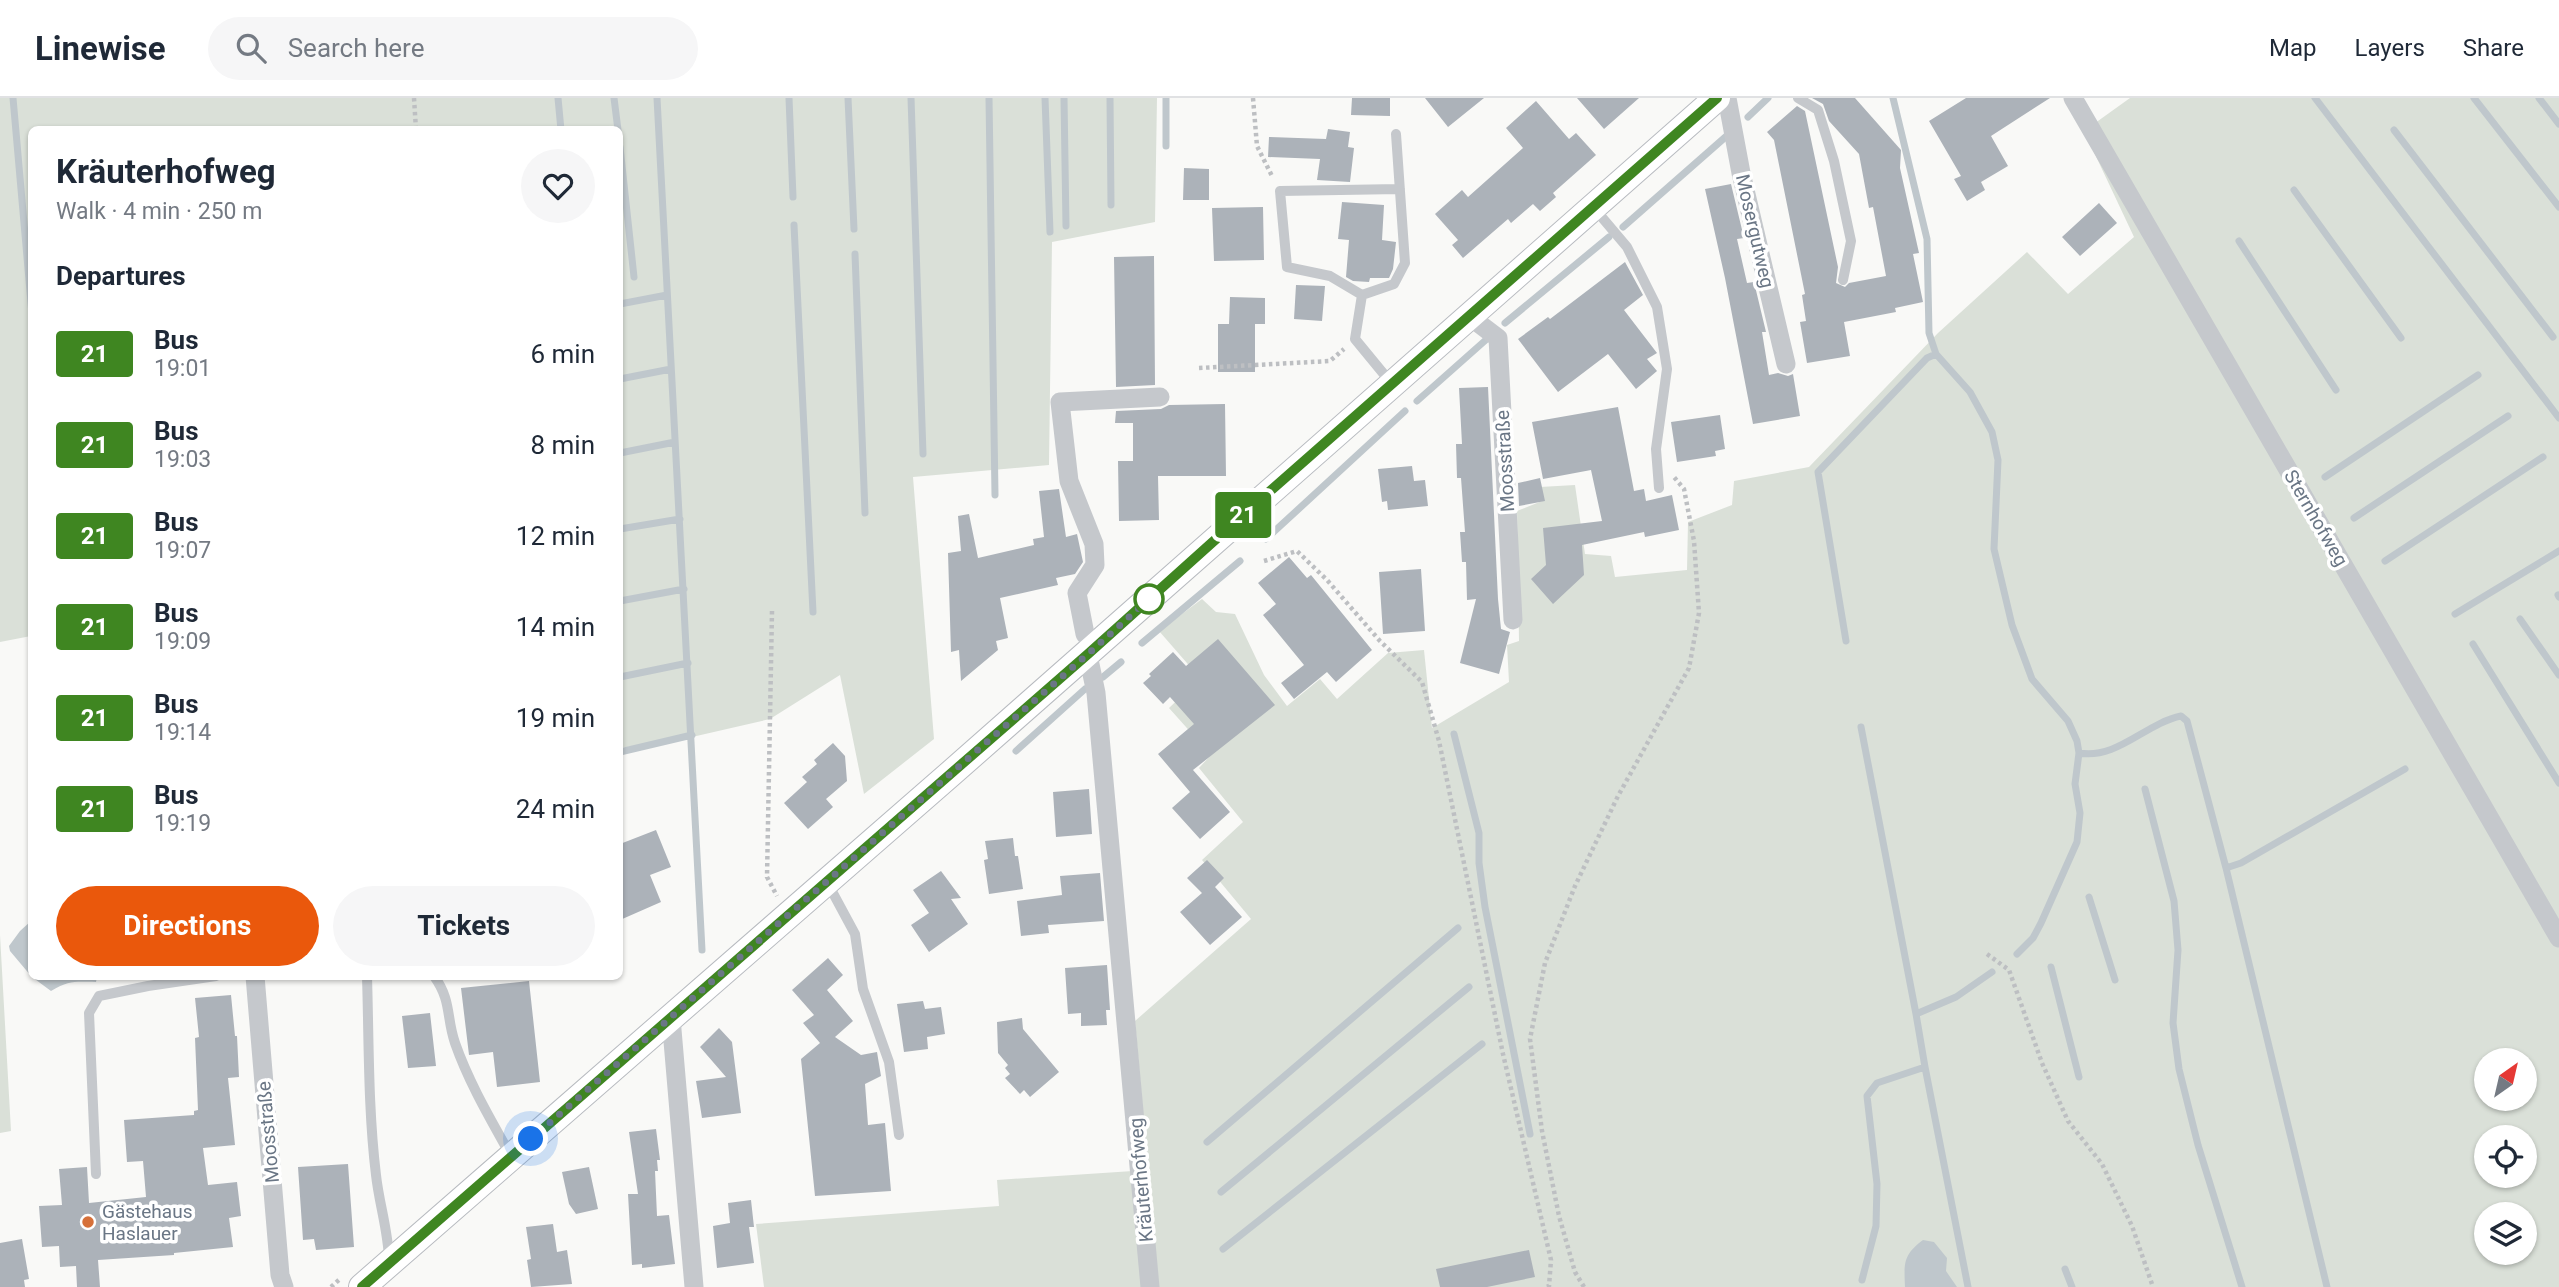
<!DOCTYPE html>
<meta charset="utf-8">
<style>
:root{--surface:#fff;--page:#f6f6f7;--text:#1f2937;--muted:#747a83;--line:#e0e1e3;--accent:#ea580c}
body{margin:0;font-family:Roboto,sans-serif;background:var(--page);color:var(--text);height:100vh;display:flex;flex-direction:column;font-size:26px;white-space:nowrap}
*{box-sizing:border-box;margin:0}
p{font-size:23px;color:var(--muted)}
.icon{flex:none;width:38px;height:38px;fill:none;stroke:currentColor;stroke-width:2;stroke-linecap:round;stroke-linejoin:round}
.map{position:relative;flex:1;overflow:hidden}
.side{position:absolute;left:28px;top:28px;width:595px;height:854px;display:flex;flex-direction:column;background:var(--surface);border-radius:10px;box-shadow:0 2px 5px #0004}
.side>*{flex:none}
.badge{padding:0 14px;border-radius:5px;font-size:24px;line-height:46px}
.needle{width:46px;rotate:34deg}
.controls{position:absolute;left:2474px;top:950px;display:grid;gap:14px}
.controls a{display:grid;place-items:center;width:63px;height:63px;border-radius:50%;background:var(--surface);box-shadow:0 2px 5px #0004;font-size:35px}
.you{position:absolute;width:35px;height:35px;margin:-18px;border:5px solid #fff;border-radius:50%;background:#1a73e8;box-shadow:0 0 0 10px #1a73e833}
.map>.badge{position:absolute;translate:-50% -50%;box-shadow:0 0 0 4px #fff}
h2{padding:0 28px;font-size:26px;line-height:63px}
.round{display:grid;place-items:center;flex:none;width:74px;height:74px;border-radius:37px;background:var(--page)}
.summary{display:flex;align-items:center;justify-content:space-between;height:119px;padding:0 28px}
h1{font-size:33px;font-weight:700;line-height:52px}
.action{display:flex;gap:14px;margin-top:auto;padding:14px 28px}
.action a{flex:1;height:80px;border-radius:42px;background:var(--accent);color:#fff;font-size:28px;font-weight:700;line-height:80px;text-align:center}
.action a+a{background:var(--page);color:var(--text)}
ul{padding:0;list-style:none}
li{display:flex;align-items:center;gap:21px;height:91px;padding:0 28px}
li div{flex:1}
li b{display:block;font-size:26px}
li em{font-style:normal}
li .badge{min-width:77px;font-weight:700;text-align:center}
header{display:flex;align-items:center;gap:42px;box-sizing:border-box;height:98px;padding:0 35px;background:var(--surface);border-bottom:2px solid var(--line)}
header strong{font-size:33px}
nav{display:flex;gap:38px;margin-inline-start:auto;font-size:24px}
.search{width:490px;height:63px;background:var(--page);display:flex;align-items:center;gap:18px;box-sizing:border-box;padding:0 24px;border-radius:38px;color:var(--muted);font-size:26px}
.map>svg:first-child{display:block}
.green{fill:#dae0d8;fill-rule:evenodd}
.water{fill:#bfc7cc}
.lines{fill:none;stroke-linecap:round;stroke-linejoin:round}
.stream{stroke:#bfc7cc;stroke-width:7}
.building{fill:#acb2b9}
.secondary-casing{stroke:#b8bbc0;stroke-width:28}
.path{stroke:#bdbfc2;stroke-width:4.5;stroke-dasharray:3.5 3.5;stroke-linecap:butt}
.lane{stroke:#c5c8cc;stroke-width:10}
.street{stroke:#c5c8cc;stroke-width:19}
.secondary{stroke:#fff;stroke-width:26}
.line-casing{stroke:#fff;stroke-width:16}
.line{stroke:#3f8621;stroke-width:10}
.walk{stroke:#6a7685;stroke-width:7;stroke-dasharray:0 12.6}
.stop-dot{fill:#fff;stroke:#3f8621;stroke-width:3.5}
.poi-dot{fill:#d67039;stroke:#fff;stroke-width:2.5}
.labels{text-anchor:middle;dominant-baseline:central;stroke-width:7;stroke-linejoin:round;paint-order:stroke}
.street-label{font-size:19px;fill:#6a7685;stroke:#fff}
.poi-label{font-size:19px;fill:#6a7685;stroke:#fff;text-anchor:start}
</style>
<header>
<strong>Linewise</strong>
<div class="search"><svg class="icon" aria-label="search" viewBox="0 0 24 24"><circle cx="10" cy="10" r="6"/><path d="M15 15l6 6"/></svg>Search here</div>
<nav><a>Map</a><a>Layers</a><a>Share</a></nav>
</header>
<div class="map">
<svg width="2559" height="1189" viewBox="0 0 2559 1189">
<rect width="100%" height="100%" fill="#f9f9f7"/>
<!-- green -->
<path class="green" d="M0,0H1157L1155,124L1052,144L1049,367L913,379L934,641L864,696L840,577L770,621L679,642L620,650V32H32L31,538L0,544Z
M2130,0H2559V1189H764L756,1126L999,1108L997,1082L1148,1072L1135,923L1251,821L1202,762L1243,724L1199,670L1211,657L1169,610L1200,580L1159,533L1202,501L1216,514L1235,516L1264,577L1287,608L1320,581L1337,601L1388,555L1424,552L1432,630L1509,584L1507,547L1519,543L1517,413L1542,403L1540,389L1575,387L1585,456L1611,458L1615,479L1687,472L1688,424L1732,407L1734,383L1809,369L1938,235L2027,154L2068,196L2134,139L2084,33ZM2487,962H2525V1001H2487ZM2487,1040H2525V1078H2487ZM2487,1116H2525V1155H2487Z
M0,837L11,1033L0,1035Z"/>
<!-- water -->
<path class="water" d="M31,823V878L10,853L9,848L20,833Z
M32,879L97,878V879L96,884C75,884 70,882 51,893Z
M1923,1142L1934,1144L1947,1160L1946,1173L1957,1189H1905C1904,1165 1903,1157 1923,1142Z"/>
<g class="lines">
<!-- stream -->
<path class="stream" d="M13,0L32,216
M558,0L561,32
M614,0L618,32
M657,0L702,852
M789,0L793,99
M848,0L854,131
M911,0L923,356
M989,0L995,397
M1045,0L1050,134
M1064,0L1066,128
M1110,0L1111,107
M1166,0V48
M1893,0L1927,141L1929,235L1936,256L1970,294L1992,334L1998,362L1994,451L2012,527L2032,581L2068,623L2077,643L2079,655L2075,686L2080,715L2077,744L2041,825L2033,840L2017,856
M2315,0L2559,320
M2474,0L2559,109
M2539,0L2559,26
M1748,19L1768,0
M2394,32L2553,239
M620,49L634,179
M2294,92L2401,240
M794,127L813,514
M1623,129L1730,35
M2239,143L2336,292
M855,156L865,415
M620,206L667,197
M1505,225L1609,139
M620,281L671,271
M1417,303L1488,240
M620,355L675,344
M2325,379L2478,277
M2354,420L2508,318
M620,431L680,421
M1266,441L1405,313
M2385,463L2543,359
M2558,497L2559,499
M620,503L684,491
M2455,516L2559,453
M2520,521L2559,577
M1846,543L1818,374L1927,260L1936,256
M1142,545L1240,463
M2473,546L2559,685
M620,579L688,565
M1103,579L1121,564
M1861,629L1916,916
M1454,636L1479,735V765L1485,809L1530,1036
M1016,653L1085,591
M620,654L692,637
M2079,655C2117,662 2146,625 2181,618L2187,623L2226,770L2327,1189
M2145,691L2174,803L2178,852L2173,925L2179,971L2198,1047L2242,1189
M2226,770L2241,765L2405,671
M2089,799L2115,882
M2051,869L2079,979
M1925,969L1968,1189
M1207,1044L1458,830
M1221,1094L1469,889
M1223,1151L1482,946
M2065,1171L2072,1189
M1862,1182L1876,1128L1877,1086L1867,998L1877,985L1925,969L1916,916L1956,899L1992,874"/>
</g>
<!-- building -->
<path class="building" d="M1352,0H1390V18L1351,17Z
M1425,0H1484L1448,29Z
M1577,0H1639L1604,31Z
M1812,0H1855L1901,52L1900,70L1919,155L1913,156L1923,204L1895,210L1896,214L1844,224L1850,258L1807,265L1800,224L1806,223L1802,197L1805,196L1774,42L1767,34L1797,8L1805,13L1838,169L1836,185L1845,189L1849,185L1886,178L1873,109L1869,110L1859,56L1829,23L1823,6Z
M1966,0H2050L1991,38L2008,68L1981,84L1985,92L1967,103L1954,81L1961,78L1929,23Z
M1536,3L1569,41L1576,35L1596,57L1553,95L1556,99L1540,113L1533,106L1511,125L1508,121L1463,160L1452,147L1458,142L1435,116L1462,92L1468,99L1523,50L1506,30Z
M1328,31L1350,34L1348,49L1354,50L1350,84L1317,82L1320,61L1268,59L1269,39L1326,41Z
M1184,70L1209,71V102H1183Z
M1731,86L1744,140L1737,141L1747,185L1754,184L1766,234H1762L1769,277L1778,275L1788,278L1793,276L1800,318L1753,326L1725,180L1705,91Z
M1342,104L1384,107L1382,142L1396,144L1393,171L1389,180H1370L1369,184L1353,183L1346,179L1349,142L1338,141Z
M2099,105L2117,125L2080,158L2062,139Z
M1263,109L1264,162L1214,163L1212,110Z
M1154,158L1155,287L1116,289L1114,159Z
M1625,164L1643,197L1624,212L1657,255L1647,261L1657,273L1636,291L1608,256L1558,294L1518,241L1548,219L1550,221Z
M1296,187L1325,188L1322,223L1294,221Z
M1230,199L1265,200V226H1255V274H1218V226H1229Z
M1488,289L1498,501L1501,531L1510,534L1499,576L1460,565L1476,501L1467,502L1466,464H1462L1460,434H1465L1461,380H1457L1456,346H1462L1459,290Z
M1225,306L1226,378H1158L1159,422L1119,423L1118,363H1133V325H1115L1116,313L1161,311L1169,307Z
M1618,309L1634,393L1644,391L1646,403L1672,397L1679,432L1645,439L1644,434L1582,447L1584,477L1553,506L1531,481L1546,467L1543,430L1602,423L1591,372L1543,381L1532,324Z
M1720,317L1725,351L1715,353L1716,358L1677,364L1671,324Z
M1412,368L1414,383L1425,382L1428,408L1388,412L1387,403L1382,404L1378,371Z
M1540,380L1545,403L1519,408L1518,385Z
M1059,391L1066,439L1077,436L1083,464L1075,476L1056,480L1058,487L1000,500L1008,540L996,543L998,552L961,583L959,552L951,554L948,455L961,453L958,418L969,416L978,460L1034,447L1033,441L1044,439L1039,393Z
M1289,459L1307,480L1311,477L1372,552L1336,584L1327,574L1294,601L1281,585L1304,567L1263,517L1276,506L1258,485Z
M1421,471L1425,533L1383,536L1379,474Z
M1218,541L1275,607L1193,672L1230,714L1200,741L1172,710L1190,694L1158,656L1194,626L1170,599L1163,606L1143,585L1151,578L1149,576L1173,554L1186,568Z
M833,645L845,658L847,683L826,701L833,709L808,731L784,705L807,684L802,679L817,666L814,662Z
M1089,691L1092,736L1056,739L1053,694Z
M656,732L671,769L650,777L661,804L620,822V746Z
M1013,740L1015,758H1018L1023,791L989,796L984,762L988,761L985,743Z
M1207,762L1224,780L1215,789L1242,819L1210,847L1180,814L1202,795L1187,780Z
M941,773L961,800L951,801L968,826L929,854L911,827L929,815L913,792Z
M1100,775L1104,823L1048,827L1049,835L1021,838L1017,803L1062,797L1060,778Z
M828,860L843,877L827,892L853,923L835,939L861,957L877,954L881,978L865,986L868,1027L885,1025L891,1093L815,1098L801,961L820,945L803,925L814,917L792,892Z
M1107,867L1110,912H1106L1107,927L1081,928V915L1068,916L1065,870Z
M529,883L540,984L497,989L493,954L469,957L461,890Z
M231,897L235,938H237L239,979L228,980L235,1047L203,1050L208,1087L237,1084L241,1118L229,1120L233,1149L174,1155V1157L98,1162L100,1189H77L76,1168L60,1169L59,1148L42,1149L39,1108L62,1107L59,1071L87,1069L89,1105L146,1099L143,1063L127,1064L124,1022L194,1017V1013L198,1012L195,940L199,939L195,900Z
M923,903L925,911L941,909L945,936L927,939L928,951L904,954L897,906Z
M430,915L436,968L408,970L402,918Z
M1022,920L1023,931L1059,974L1030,999L1024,992L1020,996L1005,980L1010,976L1005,970L1008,967L998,955L997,924Z
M719,930L732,944L741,1015L702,1020L696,983L726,979L700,949Z
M656,1031L660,1062H657L658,1073H655L657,1118L669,1117L675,1166L642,1170V1166L632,1167L628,1096H638L629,1034Z
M348,1066L354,1149L316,1152L314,1141L303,1142L298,1069Z
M589,1069L598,1111L576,1116L569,1106L562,1074Z
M751,1102L754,1129H749L754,1165L717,1170L713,1128L730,1125L728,1105Z
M553,1126L557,1154L567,1152L572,1186L531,1189L527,1162L531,1161L526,1129Z
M22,1141L29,1181L24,1182L25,1189H0V1145Z
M1529,1152L1535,1179L1487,1189H1440L1436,1171Z"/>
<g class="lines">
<!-- secondary casing -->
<g class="secondary-casing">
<path id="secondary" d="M362,1189C816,795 1267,399 1717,0"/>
</g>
<!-- path -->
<path class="path" d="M414,0L416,32
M1253,0L1257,48L1273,80
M1199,270L1330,263L1344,251
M1264,463L1297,453L1327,482L1380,543L1422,584L1439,643L1503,956L1551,1162L1549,1188L1545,1189
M772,513L767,779L777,798
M1987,856L2009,872L2042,965L2068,1023L2102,1066L2132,1128L2153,1189
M331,1189L341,1180
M1584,1189L1575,1174L1559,1118L1542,1033L1530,941L1545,865L1575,788L1618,698L1689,570L1699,515L1694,443L1684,391L1674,379"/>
<!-- lane -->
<path class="lane" d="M1798,0L1818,12L1834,63L1851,143L1843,182
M1594,110L1627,149L1657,209L1667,271L1656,351L1659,390
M1362,197L1330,178L1287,169L1280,93L1400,91
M1392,286L1355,241L1362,197L1394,186L1405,165L1396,36
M827,784L855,836L863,891L889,964L899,1037
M367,878C369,944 368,1011 376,1077C379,1105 388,1132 389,1161
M434,878C452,903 446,919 455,945C469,985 491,1022 511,1058
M96,1076L89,915L99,898L148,888L216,878"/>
<!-- street -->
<path class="street" d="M1727,0L1741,75L1786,266
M2073,0L2559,840
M1469,218L1498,240L1513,522
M1096,549L1085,536L1077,495L1095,467L1094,446L1069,383L1060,304L1160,299
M1088,557L1096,595L1150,1189
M255,878L280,1177L284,1189
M671,920L694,1189"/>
<!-- secondary -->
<use href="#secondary" class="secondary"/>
</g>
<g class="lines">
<!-- line casing -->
<g class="line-casing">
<path id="line" d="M362,1189L1088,556L1235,424L1717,0"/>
</g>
<!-- line -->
<use href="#line" class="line"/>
<!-- walk -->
<path class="walk" d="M531,1041L1088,556L1149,501"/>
</g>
<!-- markers -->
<circle class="stop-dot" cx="1149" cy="501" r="14"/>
<circle class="poi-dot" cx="88" cy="1124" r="7"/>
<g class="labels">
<!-- street labels -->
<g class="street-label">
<text transform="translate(1755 133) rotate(77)">Mosergutweg</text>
<text transform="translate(1505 363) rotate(-93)">Moosstraße</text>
<text transform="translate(2316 420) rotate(60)">Sternhofweg</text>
<text transform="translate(268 1034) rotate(-95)">Moosstraße</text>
<text transform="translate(1141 1082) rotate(-95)">Kräuterhofweg</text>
</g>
<!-- poi labels -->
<g class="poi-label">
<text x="102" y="1113">Gästehaus<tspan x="102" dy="22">Haslauer</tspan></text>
</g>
</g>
</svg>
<div class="controls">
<a><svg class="needle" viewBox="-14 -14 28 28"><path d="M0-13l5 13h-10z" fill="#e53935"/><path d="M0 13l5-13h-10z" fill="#747a83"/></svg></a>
<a><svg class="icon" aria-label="locate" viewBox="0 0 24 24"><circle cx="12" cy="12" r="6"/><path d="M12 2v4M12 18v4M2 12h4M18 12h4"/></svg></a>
<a><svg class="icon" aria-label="layers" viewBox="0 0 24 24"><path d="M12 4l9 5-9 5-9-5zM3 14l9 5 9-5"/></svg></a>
</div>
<div class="you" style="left:531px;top:1041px"></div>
<b class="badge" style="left:1243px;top:417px;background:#3f8621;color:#fff">21</b>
<section class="side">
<div class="summary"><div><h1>Kräuterhofweg</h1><p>Walk · 4 min · 250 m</p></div><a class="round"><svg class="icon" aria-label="heart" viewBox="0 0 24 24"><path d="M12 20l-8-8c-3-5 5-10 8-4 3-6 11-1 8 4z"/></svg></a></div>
<h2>Departures</h2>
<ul>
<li><span class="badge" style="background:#3f8621;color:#fff">21</span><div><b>Bus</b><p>19:01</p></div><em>6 min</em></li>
<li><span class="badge" style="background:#3f8621;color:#fff">21</span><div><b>Bus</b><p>19:03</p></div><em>8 min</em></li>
<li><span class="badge" style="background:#3f8621;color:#fff">21</span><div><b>Bus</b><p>19:07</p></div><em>12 min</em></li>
<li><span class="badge" style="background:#3f8621;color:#fff">21</span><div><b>Bus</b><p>19:09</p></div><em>14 min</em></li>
<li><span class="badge" style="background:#3f8621;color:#fff">21</span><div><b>Bus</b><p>19:14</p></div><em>19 min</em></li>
<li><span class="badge" style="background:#3f8621;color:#fff">21</span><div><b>Bus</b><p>19:19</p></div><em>24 min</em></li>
</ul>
<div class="action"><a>Directions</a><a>Tickets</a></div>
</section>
</div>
